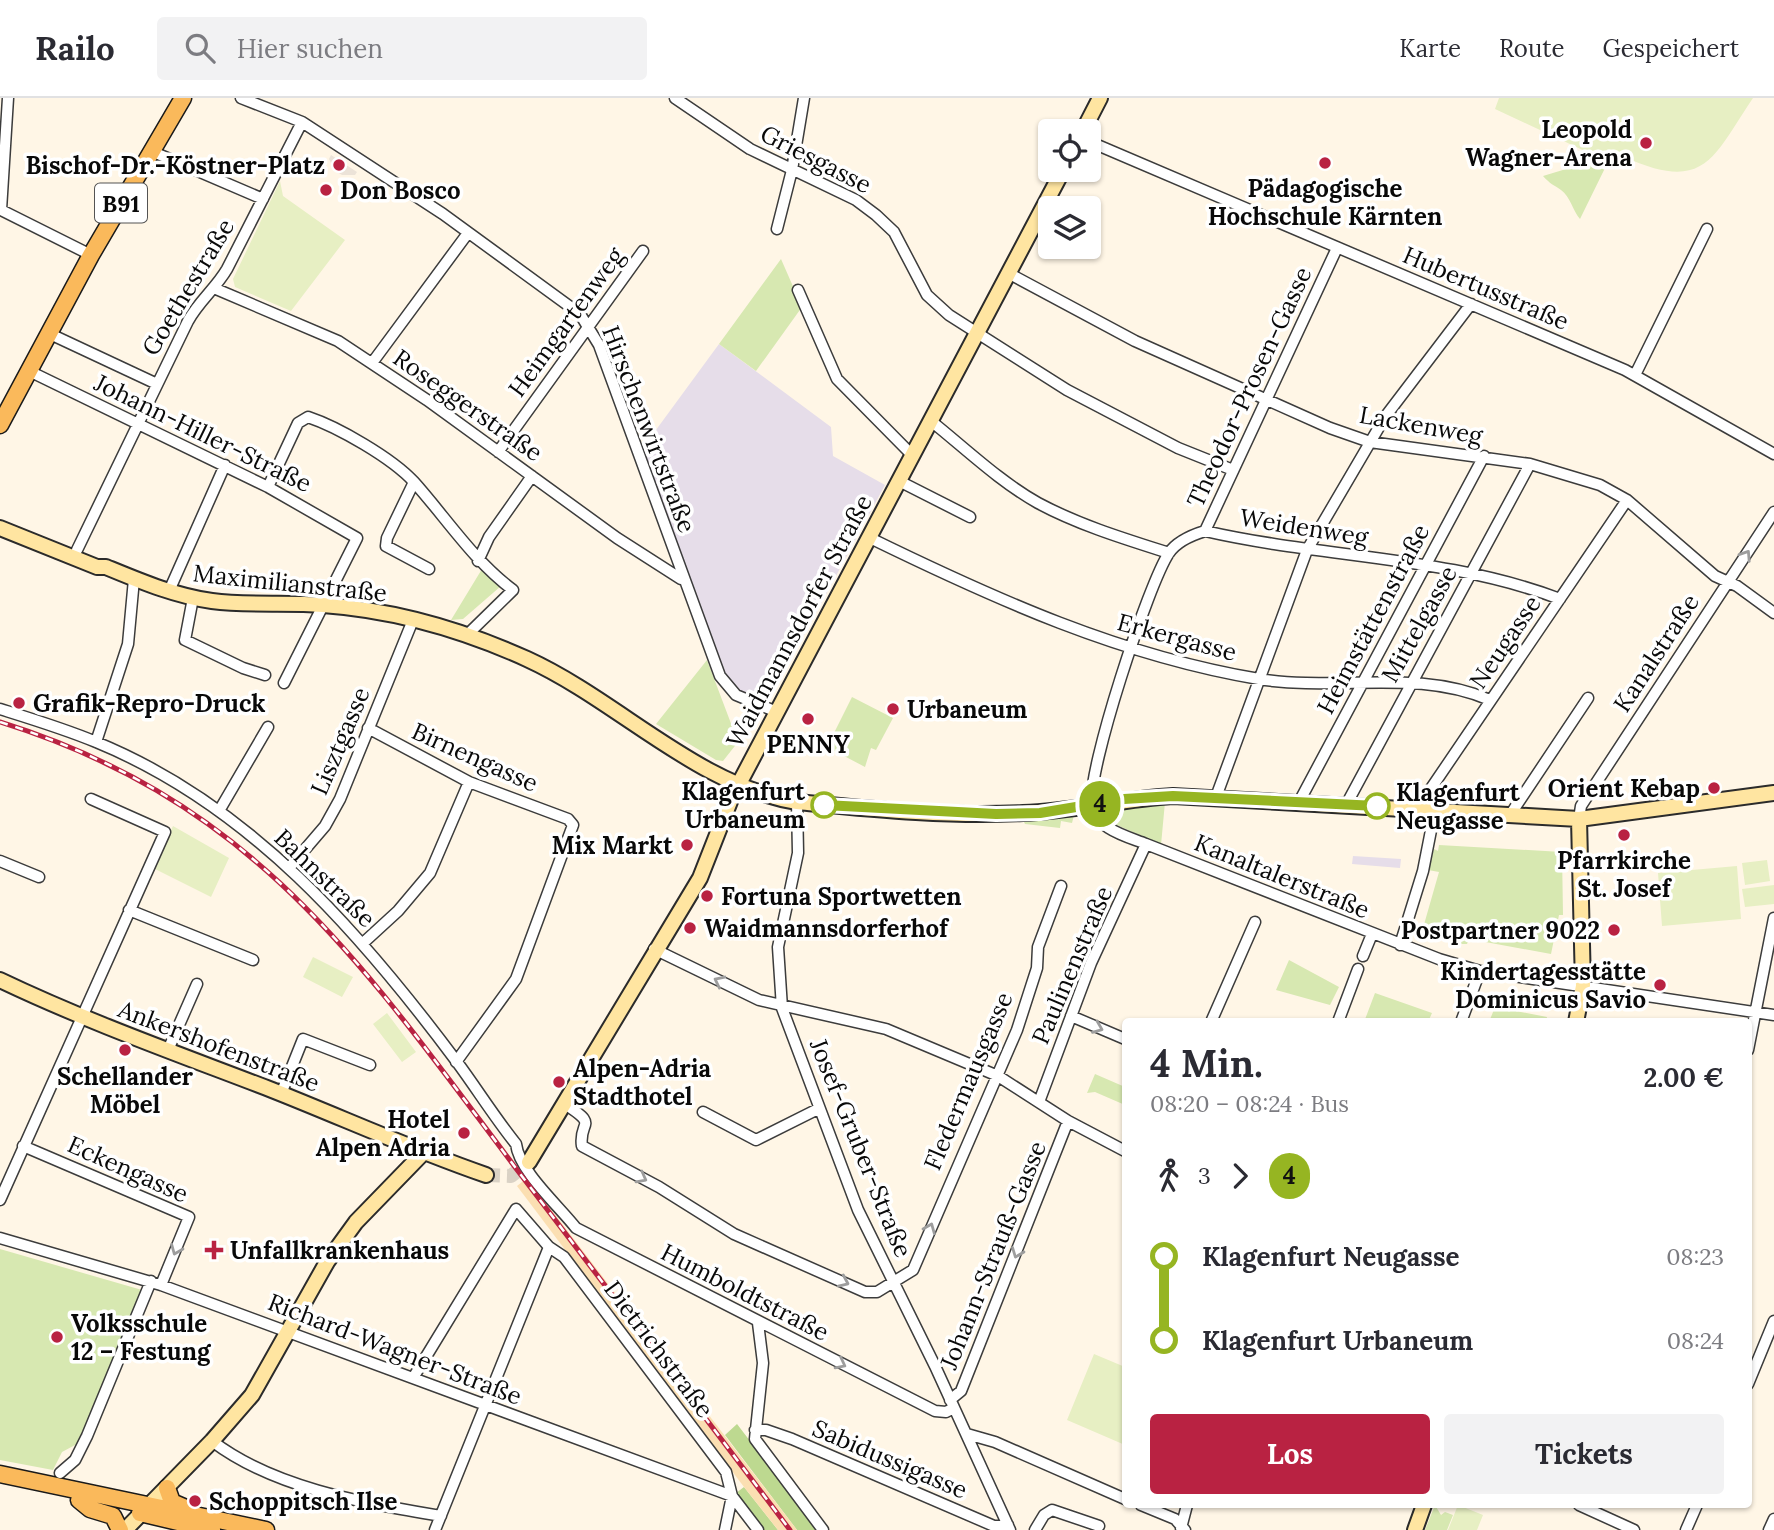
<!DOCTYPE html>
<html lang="de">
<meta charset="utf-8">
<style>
:root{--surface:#fff;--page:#f2f2f3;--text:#2b2b33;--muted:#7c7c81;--line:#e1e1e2;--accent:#b92242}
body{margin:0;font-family:Lora,serif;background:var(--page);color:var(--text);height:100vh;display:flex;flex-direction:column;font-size:26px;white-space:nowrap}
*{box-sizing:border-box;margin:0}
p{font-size:23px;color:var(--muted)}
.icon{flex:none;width:38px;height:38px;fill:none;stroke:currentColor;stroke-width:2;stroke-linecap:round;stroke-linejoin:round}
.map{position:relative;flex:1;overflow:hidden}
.drawer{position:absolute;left:1122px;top:920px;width:630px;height:490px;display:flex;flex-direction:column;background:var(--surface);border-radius:7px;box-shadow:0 2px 5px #0004}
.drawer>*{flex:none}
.badge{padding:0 14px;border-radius:23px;font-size:24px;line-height:46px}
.buttons{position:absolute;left:1038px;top:21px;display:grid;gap:14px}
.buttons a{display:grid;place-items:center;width:63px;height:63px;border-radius:7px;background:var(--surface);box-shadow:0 2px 5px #0004;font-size:35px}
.map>.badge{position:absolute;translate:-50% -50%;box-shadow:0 0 0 4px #fff}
.legs{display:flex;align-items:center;gap:10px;height:77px;padding:0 28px;font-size:23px}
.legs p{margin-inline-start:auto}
.head{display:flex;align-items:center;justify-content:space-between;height:119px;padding:0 28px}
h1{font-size:38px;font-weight:800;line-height:52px}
.cta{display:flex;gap:14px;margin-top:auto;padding:14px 28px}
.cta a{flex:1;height:80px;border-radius:7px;background:var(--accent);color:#fff;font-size:28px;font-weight:800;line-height:80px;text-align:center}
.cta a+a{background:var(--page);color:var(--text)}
ul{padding:0 28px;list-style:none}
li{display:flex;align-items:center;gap:24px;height:84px;font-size:26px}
li i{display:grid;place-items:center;width:10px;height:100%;margin:0 9px;background:currentColor}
li i::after{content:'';width:18px;height:18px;margin:-9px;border:5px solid;border-radius:50%;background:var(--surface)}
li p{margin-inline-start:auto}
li:first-child i{background:linear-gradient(#0000 50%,currentColor 0)}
li:last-child i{background:linear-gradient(currentColor 50%,#0000 0)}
header{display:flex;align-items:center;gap:42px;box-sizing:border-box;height:98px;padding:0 35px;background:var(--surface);border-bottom:2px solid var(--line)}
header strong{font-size:33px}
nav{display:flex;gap:38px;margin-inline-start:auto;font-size:24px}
.search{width:490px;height:63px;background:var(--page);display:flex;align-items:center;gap:18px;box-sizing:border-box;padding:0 24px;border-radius:7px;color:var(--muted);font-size:26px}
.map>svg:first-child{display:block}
.industrial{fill:#e6dde9}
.green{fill:#d7e8b1}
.forest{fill:#bdd990}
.sand{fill:#fbdfb2}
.pitch{fill:#e7efc3}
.plaza{fill:#ece3d8}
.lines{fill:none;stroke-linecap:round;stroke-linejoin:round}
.secondary-tunnel{stroke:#dad2c5;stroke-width:14;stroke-dasharray:14 7;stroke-linecap:butt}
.street-casing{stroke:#3c3c3c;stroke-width:13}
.secondary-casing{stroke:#2b2b2b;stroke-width:18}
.primary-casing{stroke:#1a1a1a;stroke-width:19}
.street{stroke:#fff;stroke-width:10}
.secondary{stroke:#ffe5a1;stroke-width:14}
.primary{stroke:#fab95b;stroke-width:16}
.rail-casing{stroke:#b92242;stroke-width:5}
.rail{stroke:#fff;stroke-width:2.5;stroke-dasharray:8;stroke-linecap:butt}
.oneway{stroke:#9d9d9d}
.line-1-casing{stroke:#fff;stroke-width:16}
.line-1{stroke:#96b522;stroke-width:10}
.poi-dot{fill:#b92242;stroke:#fff;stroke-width:2.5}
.stop-1-dot{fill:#fff;stroke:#96b522;stroke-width:3.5}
.labels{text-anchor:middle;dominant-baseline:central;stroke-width:7;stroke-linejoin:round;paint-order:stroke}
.shield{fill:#fff;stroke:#535353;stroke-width:2}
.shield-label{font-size:23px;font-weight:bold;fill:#090909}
.poi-label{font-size:24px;font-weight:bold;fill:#090909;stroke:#fff;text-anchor:start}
.street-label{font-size:24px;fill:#090909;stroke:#fff}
.stop-label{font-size:24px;font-weight:bold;fill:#090909;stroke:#fff;text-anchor:end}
</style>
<header>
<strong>Railo</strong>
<div class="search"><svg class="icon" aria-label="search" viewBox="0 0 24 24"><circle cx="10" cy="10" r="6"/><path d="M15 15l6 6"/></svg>Hier suchen</div>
<nav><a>Karte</a><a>Route</a><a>Gespeichert</a></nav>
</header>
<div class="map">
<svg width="1774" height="1432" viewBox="0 0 1774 1432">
<rect width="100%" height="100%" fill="#fff6e6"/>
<!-- industrial -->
<path class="industrial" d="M719,246L831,329L833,358L885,387L768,604L739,594L725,579L642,351Z
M1353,758L1401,761L1400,770L1352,766Z"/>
<!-- green -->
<path class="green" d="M1599,61L1606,68L1580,121C1573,113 1570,98 1561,92C1554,87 1550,86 1543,78Z
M781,161L802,209L756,273L719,246Z
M482,471L501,488L463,521L451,522Z
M707,562L738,644L723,663L716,662L656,626Z
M852,599L893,620L876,652L871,650L865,669L827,649Z
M1165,704L1161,747L1106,722L1105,715L1110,711Z
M1074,717L1072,725L1061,723L1060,730L1025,726L1023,722Z
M1439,747L1562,754L1563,817H1559L1551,856L1469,841L1467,846H1462L1426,833L1423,830L1439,774L1428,772L1434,751L1438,753Z
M1289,862L1339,889L1330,907L1276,892Z
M1375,895L1432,915L1428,924H1364Z
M1495,909L1547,919L1546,924H1489Z
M1095,976L1125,989V1007L1095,994L1087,995Z
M0,1151L142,1192L101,1296L77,1346L62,1354L53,1372L0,1362Z
M1435,1407L1441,1417L1445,1414L1453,1417L1447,1432H1425Z"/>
<!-- forest -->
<path class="forest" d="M737,1326L818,1432H797L725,1337Z
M744,1389L778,1432H758L732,1398Z"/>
<!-- sand -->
<path class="sand" d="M527,1080L797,1432H778L744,1389L517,1088Z"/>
<!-- pitch -->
<path class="pitch" d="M1499,0H1753C1712,61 1705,95 1624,59L1619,69L1495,11Z
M280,83L283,98L345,142L291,213L235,189L233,181Z
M173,728L229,760L211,799L153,770Z
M1767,762L1770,783L1745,787L1742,765Z
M1737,768L1741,821L1662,828L1658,775Z
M1774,787V806L1745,809L1742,791Z
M313,859L353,879L342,899L303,879Z
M387,915L416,954L402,964L373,926Z
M1094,1256L1125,1269V1347L1067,1322Z
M1458,1407L1483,1417L1477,1432H1448Z"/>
<!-- plaza -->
<path class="plaza" d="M331,57L357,74L355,77H342L335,73L329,61Z"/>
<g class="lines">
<!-- secondary-tunnel -->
<path class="secondary-tunnel" d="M486,1077L511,1078L529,1064"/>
<!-- street casing -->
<g class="street-casing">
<path id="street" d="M8,0L1,112L91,157
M241,0L302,24L443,116L580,216L599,247L720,578L736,597L777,614
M675,0L750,51L856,102L876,117L894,134L927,197L949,217L1067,292L1178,350L1233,372
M1088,43L1625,272L1774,356
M151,53L263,101
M777,131L792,72L804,0
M1337,150L1205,433C1192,437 1177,443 1169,455C1149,484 1086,675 1092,707C1096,731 1126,738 1146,746L1439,861L1480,873L1774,917
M1008,175L1135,243L1330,330L1370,344L1530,366L1600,387L1627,402L1715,478L1737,488L1774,515
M216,191L338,243L427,302L617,440L681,481
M798,192L837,281L913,358
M48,235L157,286
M372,265L468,135
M27,272L268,389L357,440L284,585
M1635,277L1707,131
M931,323C966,351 999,383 1038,405C1079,427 1125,441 1169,455
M498,354L643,153
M899,383L970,419
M414,384L387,440L386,448L429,471
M268,389L298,325L308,319C338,329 392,360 414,384C447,421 473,462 513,492L467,537
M1205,433C1322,460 1447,458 1560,501
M870,440C995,501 1121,558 1259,581C1337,594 1416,570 1490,602
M77,452L188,223C199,203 216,190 227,171L302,24
M478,463L489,439L532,378
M169,493L225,367
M193,500L185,542L243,570L265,577
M0,611C32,621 65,631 96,644C250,707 360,834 457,964C477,991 495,1020 516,1046C519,1073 559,1108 576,1130L935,1313L946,1314L954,1310
M368,630L469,684L568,721L573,727L516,881L456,964
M96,644L128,546L134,481
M1216,699L1307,452L1385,319L1471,206
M797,704L798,755L778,849L782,910L858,1112L935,1268L1010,1432
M1299,704L1484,358
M1346,707L1530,366
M1417,711L1627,402
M219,713L268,629
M1510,717L1588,600
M1579,721L1581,708L1774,414
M0,763L39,779
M289,770L325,728L340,701L413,522
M129,812L253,862
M362,846L398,813L430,775L469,684
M1400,847L1423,773L1435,712
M654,851L759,902L886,931L998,978L1068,1023L1125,1053
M1363,858L1372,836
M1071,918L1125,941
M1211,924L1255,824
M1338,924L1358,871
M1461,924L1480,873
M168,952L197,886
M1748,952L1774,820
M281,996L303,941L370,967
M1039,1004L1091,865L1146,746
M563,1005C601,1029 578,1022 582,1048L659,1089L734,1136L865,1194H877L913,1172L1017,932L1037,870L1038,849L1061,788
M703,1014L756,1042L818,1011
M23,1048L189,1119L161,1187
M0,1102L165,734L91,701
M0,1140L161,1187L732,1398L758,1432
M758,1225L763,1265L755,1341L823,1432
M413,1280L516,1111L549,1149L564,1159L726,1374L732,1398L725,1432
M1748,1286L1774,1223
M950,1302L961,1293L1068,1023
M755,1332H766L792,1341L994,1428L1008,1427
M967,1336L995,1344L1125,1401
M212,1343C275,1391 365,1405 441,1418
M60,1375L75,1362L87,1338L151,1183
M1141,1407L1175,1421L1185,1432
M1579,1407L1634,1432
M1181,1430L1187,1407
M435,1432L549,1149
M1035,1432L1044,1417L1052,1412L1099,1428
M1686,1432L1697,1407
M1769,1432L1774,1421"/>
</g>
<!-- secondary casing -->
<g class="secondary-casing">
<path id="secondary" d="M1083,33L1100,0
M0,430L97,469H106C140,483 175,498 212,503C249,508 286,504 323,507C393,512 463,532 527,561C619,603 697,688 797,704C871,711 948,719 1023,715C1073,713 1123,701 1173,698L1579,721L1774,695
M0,882C88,924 181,957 272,992C343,1020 413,1052 486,1077
M1576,924L1583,888L1579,721
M529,1064L700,780L731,701L1063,72
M125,1432L212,1343L252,1297L327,1164L356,1124L423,1055
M1415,1432L1424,1407"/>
</g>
<!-- primary casing -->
<g class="primary-casing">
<path id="primary" d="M0,327L91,157L183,0
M0,1376L266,1432
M167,1390L172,1404L186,1410
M79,1402L90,1411L113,1418L120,1432
M140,1415L212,1432"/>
</g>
<!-- street -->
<use href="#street" class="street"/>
<!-- secondary -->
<use href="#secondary" class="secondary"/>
<!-- primary -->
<use href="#primary" class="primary"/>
<!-- rail casing -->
<g class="rail-casing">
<path id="rail" d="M0,624C260,705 366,872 521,1077C611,1195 701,1314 790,1432"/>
</g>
<!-- rail -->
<use href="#rail" class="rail"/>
</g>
<!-- one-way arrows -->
<defs><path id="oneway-chevron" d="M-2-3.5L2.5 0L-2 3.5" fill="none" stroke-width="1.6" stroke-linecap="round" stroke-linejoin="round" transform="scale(1.75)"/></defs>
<g class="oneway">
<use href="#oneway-chevron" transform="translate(1746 457) rotate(-57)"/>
<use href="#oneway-chevron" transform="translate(719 883) rotate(-154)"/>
<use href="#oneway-chevron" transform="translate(1098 930) rotate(22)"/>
<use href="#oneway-chevron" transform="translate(642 1080) rotate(28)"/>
<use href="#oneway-chevron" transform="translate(930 1130) rotate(-68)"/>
<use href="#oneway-chevron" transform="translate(176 1152) rotate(112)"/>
<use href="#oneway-chevron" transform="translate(1017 1155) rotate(111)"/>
<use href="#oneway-chevron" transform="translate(844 1184) rotate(24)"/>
<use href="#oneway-chevron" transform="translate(841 1266) rotate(27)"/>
</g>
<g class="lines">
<!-- line-1 casing -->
<g class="line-1-casing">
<path id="line-1" d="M824,707L996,716L1040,715L1124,701L1173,698L1377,708"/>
</g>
<!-- line-1 -->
<use href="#line-1" class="line-1"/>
</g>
<!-- markers -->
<g class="poi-dot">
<circle cx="1646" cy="45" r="7"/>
<circle cx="1325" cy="65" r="7"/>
<circle cx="339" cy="67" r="7"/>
<circle cx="326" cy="92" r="7"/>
<circle cx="19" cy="605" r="7"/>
<circle cx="893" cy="611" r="7"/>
<circle cx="808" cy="621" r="7"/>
<circle cx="1714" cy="690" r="7"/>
<circle cx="1624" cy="737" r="7"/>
<circle cx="687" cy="747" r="7"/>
<circle cx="707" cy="798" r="7"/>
<circle cx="690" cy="830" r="7"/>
<circle cx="1614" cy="832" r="7"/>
<circle cx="1660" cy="887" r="7"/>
<circle cx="125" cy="952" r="7"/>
<circle cx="559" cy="984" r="7"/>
<circle cx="464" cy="1035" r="7"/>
<path d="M210.5 1141.5h7v7h7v7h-7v7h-7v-7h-7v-7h7z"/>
<circle cx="57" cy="1239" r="7"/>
<circle cx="195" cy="1403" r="7"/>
</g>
<g class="stop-1-dot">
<circle cx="824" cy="707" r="12"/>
<circle cx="1377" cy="708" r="12"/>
</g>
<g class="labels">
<!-- shield labels -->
<rect class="shield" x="95" y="85.5" width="52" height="39" rx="5"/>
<g class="shield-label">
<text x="121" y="105">B91</text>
</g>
<!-- poi labels -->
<g class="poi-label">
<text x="1632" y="31" text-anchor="end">Leopold<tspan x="1632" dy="28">Wagner-Arena</tspan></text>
<text x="325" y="67" text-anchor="end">Bischof-Dr.-Köstner-Platz</text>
<text x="1325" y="90" text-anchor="middle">Pädagogische<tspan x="1325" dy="28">Hochschule Kärnten</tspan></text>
<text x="340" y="92">Don Bosco</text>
<text x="33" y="605">Grafik-Repro-Druck</text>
<text x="907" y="611">Urbaneum</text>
<text x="808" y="646" text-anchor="middle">PENNY</text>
<text x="1700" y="690" text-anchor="end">Orient Kebap</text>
<text x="673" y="747" text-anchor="end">Mix Markt</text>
<text x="1624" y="762" text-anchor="middle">Pfarrkirche<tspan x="1624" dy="28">St. Josef</tspan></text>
<text x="721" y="798">Fortuna Sportwetten</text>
<text x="704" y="830">Waidmannsdorferhof</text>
<text x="1600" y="832" text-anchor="end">Postpartner 9022</text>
<text x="1646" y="873" text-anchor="end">Kindertagesstätte<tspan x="1646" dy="28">Dominicus Savio</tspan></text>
<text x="573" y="970">Alpen-Adria<tspan x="573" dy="28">Stadthotel</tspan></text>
<text x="125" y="978" text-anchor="middle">Schellander<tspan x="125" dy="28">Möbel</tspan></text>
<text x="450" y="1021" text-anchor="end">Hotel<tspan x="450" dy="28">Alpen Adria</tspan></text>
<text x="230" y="1152">Unfallkrankenhaus</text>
<text x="71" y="1225">Volksschule<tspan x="71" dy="28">12 – Festung</tspan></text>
<text x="209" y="1403">Schoppitsch Ilse</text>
</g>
<!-- street labels -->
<g class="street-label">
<text transform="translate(816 61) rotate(27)">Griesgasse</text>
<text transform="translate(188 189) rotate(-59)">Goethestraße</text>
<text transform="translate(1486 190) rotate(23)">Hubertusstraße</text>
<text transform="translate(566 224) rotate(-54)">Heimgartenweg</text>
<text transform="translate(1249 289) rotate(-65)">Theodor-Prosen-Gasse</text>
<text transform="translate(468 307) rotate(35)">Roseggerstraße</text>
<text transform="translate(1421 327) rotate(10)">Lackenweg</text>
<text transform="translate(649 331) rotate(69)">Hirschenwirtstraße</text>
<text transform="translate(203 335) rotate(26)">Johann-Hiller-Straße</text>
<text transform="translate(1304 429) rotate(9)">Weidenweg</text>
<text transform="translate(290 485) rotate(6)">Maximilianstraße</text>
<text transform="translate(1373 521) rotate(-62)">Heimstättenstraße</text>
<text transform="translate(799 523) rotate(-62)">Waidmannsdorfer Straße</text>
<text transform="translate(1419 526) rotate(-61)">Mittelgasse</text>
<text transform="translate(1177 539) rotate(15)">Erkergasse</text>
<text transform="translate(1505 544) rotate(-56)">Neugasse</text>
<text transform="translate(1656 555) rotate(-57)">Kanalstraße</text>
<text transform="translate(340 643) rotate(-67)">Lisztgasse</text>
<text transform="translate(475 659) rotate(24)">Birnengasse</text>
<text transform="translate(1282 778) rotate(22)">Kanaltalerstraße</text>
<text transform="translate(325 780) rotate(44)">Bahnstraße</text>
<text transform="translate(1072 867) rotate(-67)">Paulinenstraße</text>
<text transform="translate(219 948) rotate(21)">Ankershofenstraße</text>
<text transform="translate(968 983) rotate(-67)">Fledermausgasse</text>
<text transform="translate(861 1050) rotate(68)">Josef-Gruber-Straße</text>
<text transform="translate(128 1071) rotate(24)">Eckengasse</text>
<text transform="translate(993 1157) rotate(-68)">Johann-Strauß-Gasse</text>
<text transform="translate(745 1194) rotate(27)">Humboldtstraße</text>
<text transform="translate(395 1251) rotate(21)">Richard-Wagner-Straße</text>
<text transform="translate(659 1251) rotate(53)">Dietrichstraße</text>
<text transform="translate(890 1361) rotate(23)">Sabidussigasse</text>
</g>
<!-- stop labels -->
<g class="stop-label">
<text x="805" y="693">Klagenfurt<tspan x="805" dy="28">Urbaneum</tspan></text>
<text x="1396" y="694" text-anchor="start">Klagenfurt<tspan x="1396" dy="28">Neugasse</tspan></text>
</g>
</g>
</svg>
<div class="buttons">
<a><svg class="icon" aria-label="locate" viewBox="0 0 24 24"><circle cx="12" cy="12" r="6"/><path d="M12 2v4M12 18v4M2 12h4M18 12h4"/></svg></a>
<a><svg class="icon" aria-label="layers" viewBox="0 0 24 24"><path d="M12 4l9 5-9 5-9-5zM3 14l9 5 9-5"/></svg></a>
</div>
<b class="badge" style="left:1100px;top:706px;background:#96b522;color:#111">4</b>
<section class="drawer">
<div class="head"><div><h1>4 Min.</h1><p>08:20 – 08:24 · Bus</p></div><b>2.00 €</b></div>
<div class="legs"><svg class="icon" aria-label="walk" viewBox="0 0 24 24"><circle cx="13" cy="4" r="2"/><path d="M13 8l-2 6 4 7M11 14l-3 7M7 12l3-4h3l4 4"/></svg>3<svg class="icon" aria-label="forward" viewBox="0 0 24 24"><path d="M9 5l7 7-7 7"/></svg><b class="badge" style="background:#96b522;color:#111">4</b></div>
<ul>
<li><i style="color:#96b522"></i><b>Klagenfurt Neugasse</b><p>08:23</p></li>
<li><i style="color:#96b522"></i><b>Klagenfurt Urbaneum</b><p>08:24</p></li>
</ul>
<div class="cta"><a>Los</a><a>Tickets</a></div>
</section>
</div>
